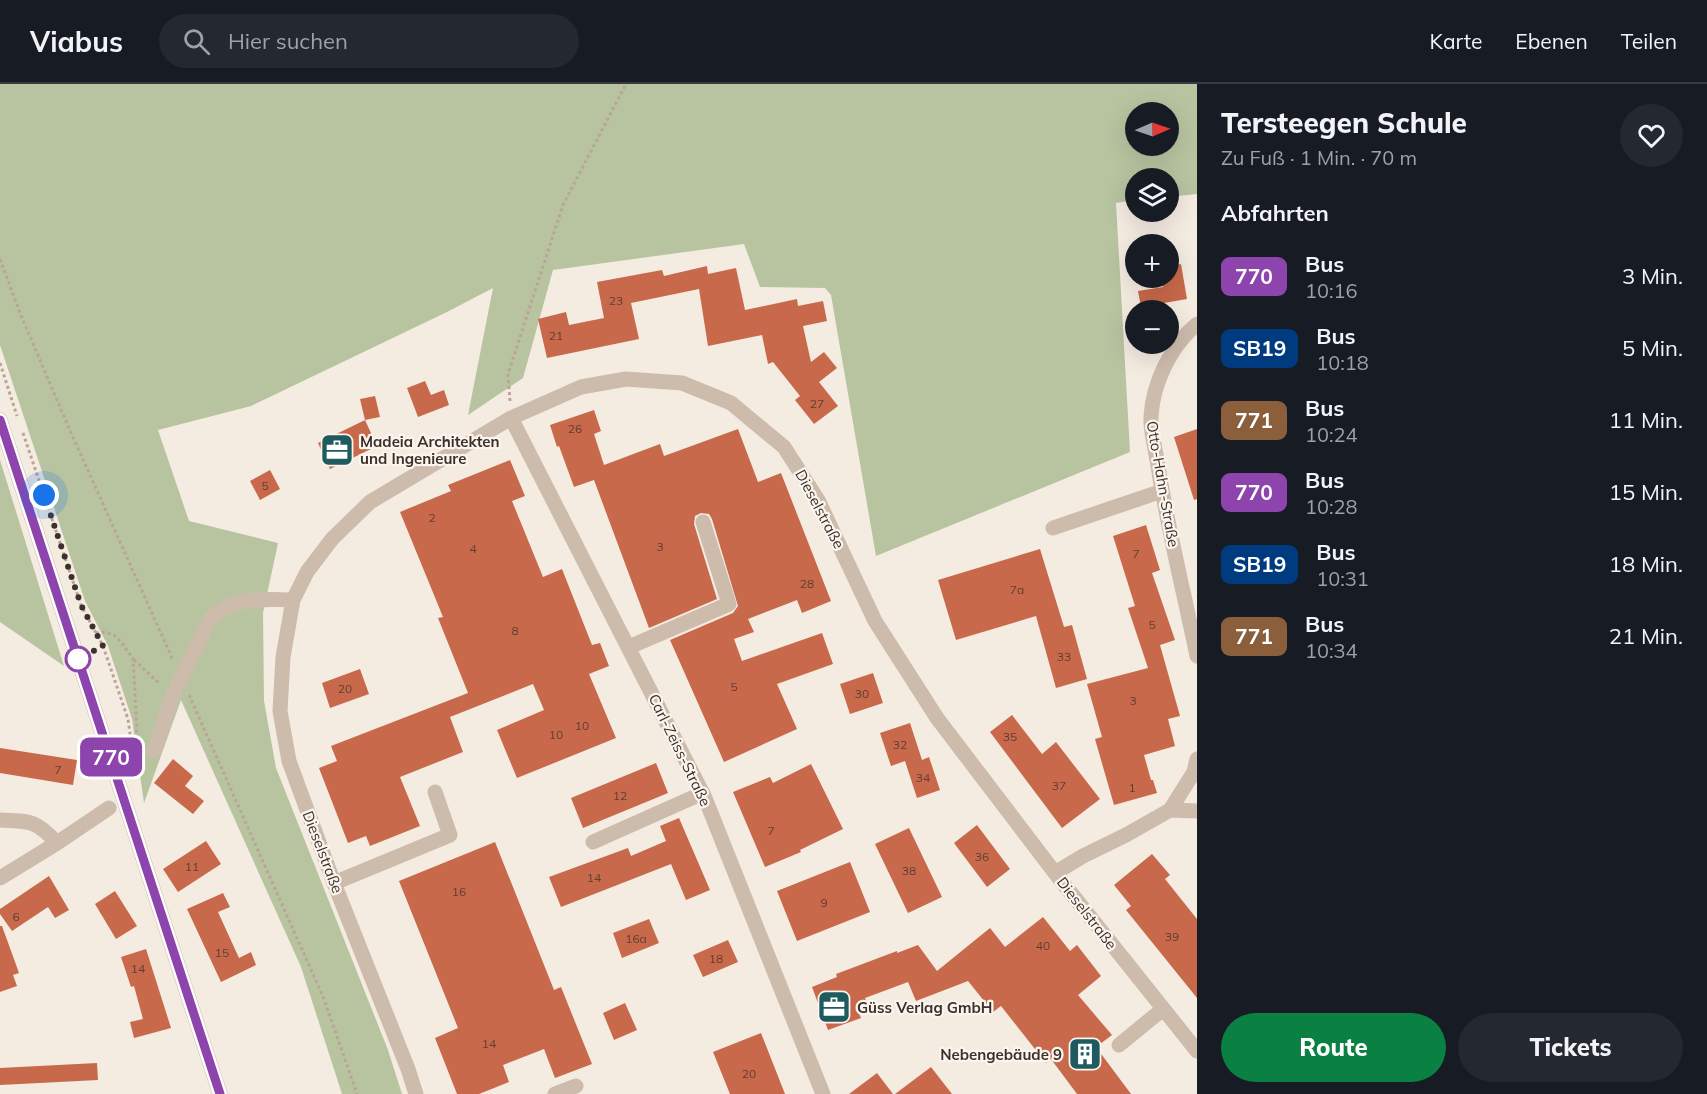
<!DOCTYPE html>
<html lang="de">
<meta charset="utf-8">
<style>
:root{--surface:#171b24;--page:#242831;--text:#f1f3f6;--muted:#9ea1a6;--line:#363941;--accent:#0b8043}
body{margin:0;font-family:Mulish,sans-serif;background:var(--page);color:var(--text);height:100vh;display:flex;flex-direction:column;font-size:22px;white-space:nowrap}
*{box-sizing:border-box;margin:0}
p{font-size:20px;color:var(--muted)}
.icon{flex:none;width:33px;height:33px;fill:none;stroke:currentColor;stroke-width:2;stroke-linecap:round;stroke-linejoin:round}
.map{position:relative;flex:1;overflow:hidden}
.sheet{display:flex;flex-direction:column;background:var(--surface);width:510px}
.sheet>*{flex:none}
.badge{padding:0 12px;border-radius:9px;font-size:21px;line-height:39px}
.needle{width:39px;rotate:88deg}
.controls{position:absolute;left:1125px;top:18px;display:grid;gap:12px}
.controls a{display:grid;place-items:center;width:54px;height:54px;border-radius:50%;background:var(--surface);box-shadow:0 6px 24px #0002;font-size:30px}
.you{position:absolute;width:30px;height:30px;margin:-15px;border:4px solid #fff;border-radius:50%;background:#1a73e8;box-shadow:0 0 0 9px #1a73e833}
.map>.badge{position:absolute;translate:-50% -50%;box-shadow:0 0 0 3px #fff}
h2{padding:0 24px;font-size:22px;line-height:54px}
.round{display:grid;place-items:center;flex:none;width:63px;height:63px;border-radius:32px;background:var(--page)}
.summary{display:flex;align-items:center;justify-content:space-between;height:102px;padding:0 24px}
h1{font-size:28px;font-weight:800;line-height:45px}
.button{display:flex;gap:12px;margin-top:auto;padding:12px 24px}
.button a{flex:1;height:69px;border-radius:36px;background:var(--accent);color:#fff;font-size:24px;font-weight:800;line-height:69px;text-align:center}
.button a+a{background:var(--page);color:var(--text)}
ul{padding:0;list-style:none}
li{display:flex;align-items:center;gap:18px;height:72px;padding:0 24px}
li div{flex:1}
li b{display:block;font-size:22px}
li em{font-style:normal}
li .badge{min-width:66px;font-weight:700;text-align:center}
header{display:flex;align-items:center;gap:36px;box-sizing:border-box;height:84px;padding:0 30px;background:var(--surface);border-bottom:2px solid var(--line)}
header strong{font-size:28px}
nav{display:flex;gap:33px;margin-inline-start:auto;font-size:21px}
.search{width:420px;height:54px;background:var(--page);display:flex;align-items:center;gap:15px;box-sizing:border-box;padding:0 21px;border-radius:33px;color:var(--muted);font-size:22px}
main{display:flex;flex:1;min-height:0}
.map>svg:first-child{display:block}
.green{fill:#b8c4a0;fill-rule:evenodd}
.building{fill:#c8694b}
.lines{fill:none;stroke-linecap:round;stroke-linejoin:round}
.path{stroke:#b9a596;stroke-width:3;stroke-dasharray:3 3;stroke-linecap:butt}
.minor{stroke:#cdbbac;stroke-width:15}
.line-casing{stroke:#fff;stroke-width:14}
.line{stroke:#8e44ad;stroke-width:9}
.walk{stroke:#3b302b;stroke-width:6;stroke-dasharray:0 10.8}
.stop-dot{fill:#fff;stroke:#8e44ad;stroke-width:3}
.labels{text-anchor:middle;dominant-baseline:central;stroke-width:4.5;stroke-linejoin:round;paint-order:stroke}
.number-label{font-size:12px;fill:#5e3e33}
.poi-label{font-size:15px;font-weight:bold;fill:#3b302b;stroke:#fbf5ee;text-anchor:start}
.street-label{font-size:15px;fill:#3b302b;stroke:#fbf5ee}
</style>
<header>
<strong>Viabus</strong>
<div class="search"><svg class="icon" aria-label="search" viewBox="0 0 24 24"><circle cx="10" cy="10" r="6"/><path d="M15 15l6 6"/></svg>Hier suchen</div>
<nav><a>Karte</a><a>Ebenen</a><a>Teilen</a></nav>
</header>
<main>
<div class="map">
<svg width="1197" height="1010" viewBox="0 0 1197 1010">
<rect width="100%" height="100%" fill="#f4ebe1"/>
<!-- green -->
<path class="green" d="M0,0H1197V110L1169,113L1168,94H1136L1135,116L1116,119L1130,368L876,472L831,211L825,204L760,203L744,160L553,186L523,294L468,331L493,204L447,228L251,322L158,346L189,437L278,459L263,529L264,617L276,684L388,966L402,1010H342L301,883L181,616L144,719L132,635L108,562L85,517L0,261ZM1136,28H1168V62H1136Z
M0,376L64,582L0,538Z"/>
<!-- building -->
<path class="building" d="M1181,180L1187,215L1141,223L1138,207L1163,203L1161,194H1168V183Z
M707,182L708,190L736,184L745,226L797,215L798,222L823,217L827,237L803,242L811,278L824,268L837,284L819,298L838,322L814,340L795,316L800,312L773,278L768,280L762,251L708,262L699,205L631,219L639,255L547,274L538,235L566,228L569,241L604,234L597,198L662,186L664,192Z
M425,297L431,311L444,306L449,321L418,333L407,304Z
M375,312L380,333L365,336L360,315Z
M594,326L601,347L594,350L604,381L660,360L664,372L738,345L758,398L781,389L831,517L802,529L797,516L748,535L754,548L734,555L742,577L822,549L833,580L777,600L797,645L724,678L670,556L733,529L738,522L712,435L709,430L701,429L695,432L694,440L717,515L649,544L594,396L574,403L559,362L557,363L550,341Z
M365,336L377,362L330,385L318,359Z
M1197,345V415L1194,416L1174,353Z
M510,376L525,412L512,417L543,493L562,485L592,561L600,559L609,582L589,590L616,654L517,694L497,646L544,626L533,600L450,633L463,668L400,693L420,742L370,762L366,752L348,759L319,684L337,677L331,662L468,609L438,534L443,533L400,428L451,407L448,401Z
M270,386L280,405L260,416L250,397Z
M1146,441L1160,486L1152,489L1175,556L1160,561L1180,632L1168,635L1175,662L1144,671L1151,696H1153L1157,709L1114,721L1095,655L1102,653L1087,600L1148,584L1128,524L1135,522L1113,452Z
M1040,465L1064,543L1072,541L1087,595L1056,604L1036,532L956,556L938,496Z
M360,585L369,610L330,624L322,599Z
M873,589L883,619L850,630L840,600Z
M1012,631L1042,670L1056,658L1100,715L1062,744L990,648Z
M910,639L922,676L929,673L940,706L917,714L905,677L891,682L880,649Z
M0,664L77,676L73,701L0,689Z
M173,675L193,692L185,702L204,717L193,730L154,699Z
M656,679L668,709L583,744L571,714Z
M811,680L843,745L800,766L801,768L765,783L733,708L770,693L773,699Z
M679,734L710,806L686,816L671,780L561,823L549,793L628,764L631,772L666,757L660,742Z
M977,741L1010,785L987,803L954,759Z
M909,744L942,813L908,829L875,760Z
M206,757L221,780L178,808L163,785Z
M495,758L554,906L561,903L592,980L555,994L544,965L503,981L509,998L479,1010H457L435,954L458,944L399,797Z
M1152,770L1170,791L1165,795L1197,835V914L1126,826L1131,822L1114,801Z
M850,778L870,828L797,857L777,807Z
M49,792L69,826L55,834L48,823L12,847L0,830V825Z
M115,807L137,842L116,855L95,820Z
M223,809L230,823L218,828L239,874L251,868L256,881L221,898L187,825Z
M1043,833L1070,867L1077,861L1101,892L1078,911L1112,951L1096,963L1131,1010H1077L1051,975L1046,979L1001,922L993,928L968,897L916,917L908,898L865,914L867,920L857,924L861,934L828,946L812,903L837,893L836,890L897,867V869L918,861L937,887L990,844L1005,863Z
M649,835L659,859L622,874L613,849Z
M0,842H2L19,889L13,891L17,902L0,908Z
M728,856L738,878L703,893L693,871Z
M146,865L171,944L134,954L130,938L143,935L134,902L131,903L121,873Z
M625,919L637,946L614,956L603,929Z
M761,949L785,1010H730L713,968Z
M97,979L98,996L0,1001V984Z
M931,983L952,1010H895Z
M877,989L893,1010H849Z"/>
<g class="lines">
<!-- path -->
<path class="path" d="M0,175L20,229L68,342L173,576
M0,279L17,332
M510,317L508,290L563,121L626,0
M23,349L81,521L103,562L128,635L136,695
M96,549L105,548L114,551L122,559L133,575L137,646L132,658
M134,576L160,600
M189,611L324,915L357,1010"/>
<!-- minor -->
<path class="minor" d="M1197,240C1171,261 1153,299 1151,332C1150,348 1156,367 1158,382C1168,446 1184,509 1197,572
M511,334L705,714L823,1010
M0,336L220,1010
M1053,444L1162,407
M629,563L729,520L703,438
M154,667L174,608L210,535C232,513 263,515 293,516
M1170,726L1197,727
M0,736C30,737 36,736 57,759
M593,758L703,709
M1055,789L1083,772L1126,751L1170,726L1194,688L1197,675
M0,794L57,759L109,724
M334,799L450,751L435,708
M1119,961L1163,925
M416,1010L408,985L334,799L289,677L280,627L283,573L293,516L307,488L332,455L370,418L511,334L581,303L626,295L682,299L731,319L784,363L818,416L875,537L937,634L1055,789L1197,967
M555,1010L576,1002"/>
</g>
<g class="lines">
<!-- line casing -->
<g class="line-casing">
<path id="line" d="M0,336L220,1010"/>
</g>
<!-- line -->
<use href="#line" class="line"/>
<!-- walk -->
<path class="walk" d="M44,411L81,521L103,562L78,575"/>
</g>
<!-- icons -->
<defs>
<g id="office-square" transform="scale(1.725)"><rect x="-9" y="-9" width="18" height="18" rx="4" fill="#1f5a5e" stroke="#fbf5ee"/><path d="M-6-3h4V-5.5h4V-3h4V5H-6ZM-1-4.5V-3h2v-1.5ZM-6 0V1H6V0Z" fill="#fff"/></g>
<g id="building-square" transform="scale(1.725)"><rect x="-9" y="-9" width="18" height="18" rx="4" fill="#1f5a5e" stroke="#fbf5ee"/><path d="M-4-6H4V6H1V3H-1V6H-4ZM-2.5-4.3h1.7v1.8h-1.7ZM.8-4.3h1.7v1.8H.8ZM-2.5-1h1.7V.8h-1.7ZM.8-1h1.7V.8H.8Z" fill="#fff"/></g>
</defs>
<g fill-rule="evenodd">
<use href="#office-square" x="337" y="366"/>
<use href="#office-square" x="834" y="923"/>
<use href="#building-square" x="1085" y="970"/>
</g>
<!-- markers -->
<circle class="stop-dot" cx="78" cy="575" r="12"/>
<g class="labels">
<!-- number labels -->
<g class="number-label">
<text x="616" y="216">23</text>
<text x="556" y="251">21</text>
<text x="817" y="319">27</text>
<text x="575" y="344">26</text>
<text x="265" y="401">5</text>
<text x="432" y="433">2</text>
<text x="660" y="462">3</text>
<text x="473" y="464">4</text>
<text x="1136" y="469">7</text>
<text x="807" y="499">28</text>
<text x="1017" y="505">7a</text>
<text x="1152" y="540">5</text>
<text x="515" y="546">8</text>
<text x="1064" y="572">33</text>
<text x="734" y="602">5</text>
<text x="345" y="604">20</text>
<text x="862" y="609">30</text>
<text x="1133" y="616">3</text>
<text x="582" y="641">10</text>
<text x="556" y="650">10</text>
<text x="1010" y="652">35</text>
<text x="900" y="660">32</text>
<text x="58" y="685">7</text>
<text x="923" y="693">34</text>
<text x="1059" y="701">37</text>
<text x="1132" y="703">1</text>
<text x="620" y="711">12</text>
<text x="771" y="746">7</text>
<text x="982" y="772">36</text>
<text x="192" y="782">11</text>
<text x="909" y="786">38</text>
<text x="594" y="793">14</text>
<text x="459" y="807">16</text>
<text x="824" y="818">9</text>
<text x="16" y="832">6</text>
<text x="1172" y="852">39</text>
<text x="636" y="854">16a</text>
<text x="1043" y="861">40</text>
<text x="222" y="868">15</text>
<text x="716" y="874">18</text>
<text x="138" y="884">14</text>
<text x="489" y="959">14</text>
<text x="749" y="989">20</text>
</g>
<!-- poi labels -->
<g class="poi-label">
<text x="360" y="357">Madeia Architekten<tspan x="360" dy="17">und Ingenieure</tspan></text>
<text x="857" y="923">Güss Verlag GmbH</text>
<text x="1062" y="970" text-anchor="end">Nebengebäude 9</text>
</g>
<!-- street labels -->
<g class="street-label">
<text transform="translate(1163 400) rotate(80)">Otto-Hahn-Straße</text>
<text transform="translate(820 425) rotate(62)">Dieselstraße</text>
<text transform="translate(680 666) rotate(64)">Carl-Zeiss-Straße</text>
<text transform="translate(323 768) rotate(69)">Dieselstraße</text>
<text transform="translate(1087 829) rotate(52)">Dieselstraße</text>
</g>
</g>
</svg>
<div class="controls">
<a><svg class="needle" viewBox="-14 -14 28 28"><path d="M0-13l5 13h-10z" fill="#e53935"/><path d="M0 13l5-13h-10z" fill="#9ea1a6"/></svg></a>
<a><svg class="icon" aria-label="layers" viewBox="0 0 24 24"><path d="M12 4l9 5-9 5-9-5zM3 14l9 5 9-5"/></svg></a>
<a>+</a>
<a>−</a>
</div>
<div class="you" style="left:44px;top:411px"></div>
<b class="badge" style="left:111px;top:673px;background:#8e44ad;color:#fff">770</b>
</div>
<section class="sheet">
<div class="summary"><div><h1>Tersteegen Schule</h1><p>Zu Fuß · 1 Min. · 70 m</p></div><a class="round"><svg class="icon" aria-label="heart" viewBox="0 0 24 24"><path d="M12 20l-8-8c-3-5 5-10 8-4 3-6 11-1 8 4z"/></svg></a></div>
<h2>Abfahrten</h2>
<ul>
<li><span class="badge" style="background:#8e44ad;color:#fff">770</span><div><b>Bus</b><p>10:16</p></div><em>3 Min.</em></li>
<li><span class="badge" style="background:#003b80;color:#fff">SB19</span><div><b>Bus</b><p>10:18</p></div><em>5 Min.</em></li>
<li><span class="badge" style="background:#8b5e3c;color:#fff">771</span><div><b>Bus</b><p>10:24</p></div><em>11 Min.</em></li>
<li><span class="badge" style="background:#8e44ad;color:#fff">770</span><div><b>Bus</b><p>10:28</p></div><em>15 Min.</em></li>
<li><span class="badge" style="background:#003b80;color:#fff">SB19</span><div><b>Bus</b><p>10:31</p></div><em>18 Min.</em></li>
<li><span class="badge" style="background:#8b5e3c;color:#fff">771</span><div><b>Bus</b><p>10:34</p></div><em>21 Min.</em></li>
</ul>
<div class="button"><a>Route</a><a>Tickets</a></div>
</section>
</main>
